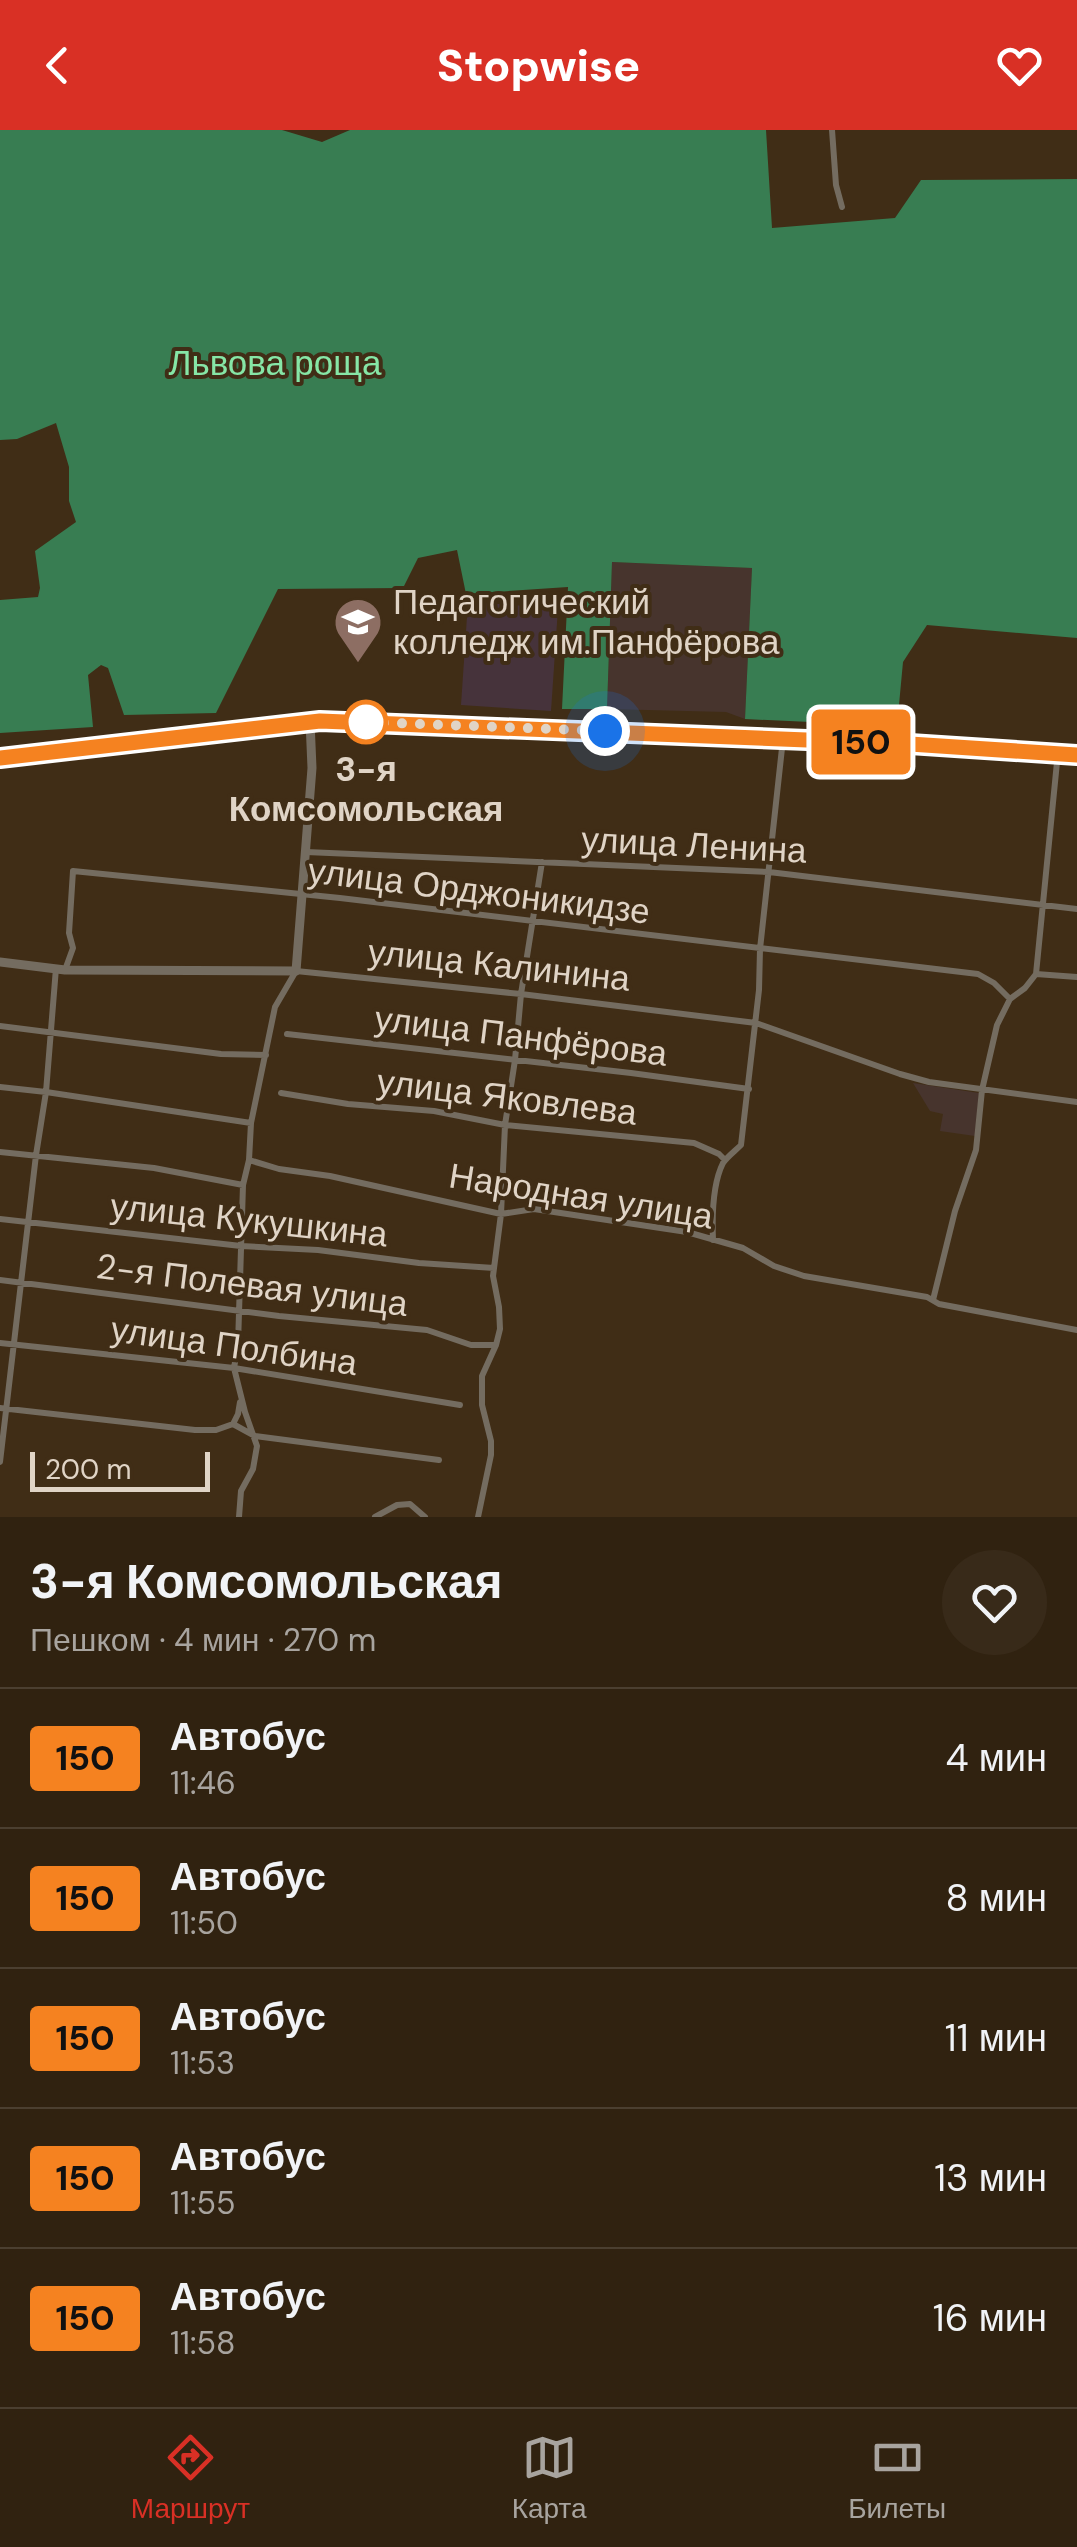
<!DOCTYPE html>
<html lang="ru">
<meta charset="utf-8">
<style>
:root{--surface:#302210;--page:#382a19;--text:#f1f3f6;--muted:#a8a49f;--line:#4b3f30;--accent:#d93025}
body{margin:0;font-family:"DM Sans",sans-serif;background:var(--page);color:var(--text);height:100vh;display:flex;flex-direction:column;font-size:38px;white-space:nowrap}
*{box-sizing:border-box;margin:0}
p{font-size:32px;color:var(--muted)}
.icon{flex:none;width:55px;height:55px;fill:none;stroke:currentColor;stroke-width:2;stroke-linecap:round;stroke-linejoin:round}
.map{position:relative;height:1387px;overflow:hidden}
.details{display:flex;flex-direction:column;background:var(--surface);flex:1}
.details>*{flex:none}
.badge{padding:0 20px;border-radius:8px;font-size:35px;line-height:65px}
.scale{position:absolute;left:30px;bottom:25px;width:180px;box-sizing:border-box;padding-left:10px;border:5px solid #e0d4c6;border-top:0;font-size:28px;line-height:35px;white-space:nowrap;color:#e0d4c6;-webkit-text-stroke:8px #402d16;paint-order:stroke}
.you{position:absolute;width:50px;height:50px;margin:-25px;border:8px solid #fff;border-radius:50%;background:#1a73e8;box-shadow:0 0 0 15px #1a73e833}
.map>.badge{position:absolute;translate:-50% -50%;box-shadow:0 0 0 5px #fff}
.round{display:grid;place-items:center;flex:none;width:105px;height:105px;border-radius:52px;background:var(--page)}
.summary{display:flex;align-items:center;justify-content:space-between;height:170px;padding:0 30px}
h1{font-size:48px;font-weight:800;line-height:75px}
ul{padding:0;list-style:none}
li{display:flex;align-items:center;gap:30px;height:140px;padding:0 30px;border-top:2px solid var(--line)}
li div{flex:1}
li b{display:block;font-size:38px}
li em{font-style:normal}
li .badge{min-width:110px;font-weight:700;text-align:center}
header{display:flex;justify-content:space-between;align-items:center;height:130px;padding:0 30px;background:var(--accent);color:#fff;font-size:45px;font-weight:800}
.dock{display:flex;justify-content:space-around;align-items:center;height:140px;border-top:2px solid var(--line);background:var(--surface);font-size:28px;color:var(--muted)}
.dock a{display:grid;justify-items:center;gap:5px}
.dock .active{color:var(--accent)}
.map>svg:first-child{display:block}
.commercial{fill:#47342d}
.education{fill:#46333b}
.forest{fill:#387d52}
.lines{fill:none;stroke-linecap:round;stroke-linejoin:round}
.minor{stroke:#746c60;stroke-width:6}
.tertiary{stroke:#746c60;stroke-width:9}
.secondary{stroke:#998c79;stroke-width:10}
.line-casing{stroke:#fff;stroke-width:22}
.line{stroke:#f58220;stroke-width:15}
.walk{stroke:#e0d4c6;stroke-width:10;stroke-dasharray:0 18}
.stop-dot{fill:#fff;stroke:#f58220;stroke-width:5}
.labels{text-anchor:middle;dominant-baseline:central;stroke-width:8;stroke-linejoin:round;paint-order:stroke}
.park-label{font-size:35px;fill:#86e6a6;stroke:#402d16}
.poi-label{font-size:35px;fill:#e0d4c6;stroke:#402d16;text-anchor:start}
.stop-label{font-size:35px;font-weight:bold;fill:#e0d4c6;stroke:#402d16}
.street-label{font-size:35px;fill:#e0d4c6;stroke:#402d16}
</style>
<header><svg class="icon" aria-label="back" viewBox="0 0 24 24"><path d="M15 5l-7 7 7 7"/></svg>Stopwise<svg class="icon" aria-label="heart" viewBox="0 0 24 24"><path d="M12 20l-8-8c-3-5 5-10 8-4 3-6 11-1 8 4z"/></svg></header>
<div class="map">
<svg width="1077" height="1387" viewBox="0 0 1077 1387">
<rect width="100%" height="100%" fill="#402d16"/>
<!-- commercial -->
<path class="commercial" d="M612,432L752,438L745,589L726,582L607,579Z
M913,953L979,963L975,1006L940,1001L943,984L930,981Z"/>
<!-- education -->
<path class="education" d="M468,472L558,478L551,581L461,575Z"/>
<!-- forest -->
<path class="forest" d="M0,0H282L322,12L350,0H766L772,98L895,88L921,50L1077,49V508L927,495L903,532L897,596L745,589L752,438L612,432L607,579H562L568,457L466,464L457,420L418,428L403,458L278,459L216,583L124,585L108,538L101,535L88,545L93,597L0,603V470L38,467L40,458L35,421L76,392L69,371V337L56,293L17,309L0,310Z"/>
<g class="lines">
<!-- minor -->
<path class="minor" d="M832,0L836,55L842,77
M306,722L769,742L1077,779
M65,840L73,818L69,803L73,741L340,768L978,844L994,853L1010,869
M1036,844L1058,622
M1036,844L1077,847
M0,896L221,924L266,925
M287,904L631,943L749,959
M0,957L46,962L251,993
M281,963L348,974L434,981L505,995L694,1013L719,1024L724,1029
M0,1022L154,1038L243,1055
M249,1030L279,1039L330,1046L501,1084L534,1079L687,1102L743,1118L774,1136L804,1146L927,1167L939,1174L1077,1200
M0,1089L241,1116L318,1120L419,1133L494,1138
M713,1110C712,1086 712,1055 723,1033C727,1027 735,1021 741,1015L759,860L760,819L783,609
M0,1150L279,1186L427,1200L471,1215H496
M933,1170L955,1081L976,1020L982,960L997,895L1010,869L1025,858L1036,844
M0,1213L234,1238L460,1275
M0,1278L195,1300H216L233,1294L255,1306L439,1330
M233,1294L238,1284L240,1272
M0,1332L36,1025L46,962L56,838
M239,1387L241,1361L253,1339L257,1316L245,1282L234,1238L238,1215L243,1055L249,1030L251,993L275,877L296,841L521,864L756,893L900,944L929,952L1077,972
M375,1387L397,1375L410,1374L425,1387
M478,1387L491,1325V1311L482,1275V1246L496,1215L500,1199L499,1177L493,1146L501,1084L505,995L515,930L521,864L542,732"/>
<!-- tertiary -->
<path class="tertiary" d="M0,832L65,840L296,841L312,638L310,591"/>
<!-- secondary -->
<path class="secondary" d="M0,628L320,591L910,613L1077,625"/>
</g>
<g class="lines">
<!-- line casing -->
<g class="line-casing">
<path id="line" d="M0,628L320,591L910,614L1077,625"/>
</g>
<!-- line -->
<use href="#line" class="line"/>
<!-- walk -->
<path class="walk" d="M366,592L605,601"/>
</g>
<!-- icons -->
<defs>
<g id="university-pin" transform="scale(2.5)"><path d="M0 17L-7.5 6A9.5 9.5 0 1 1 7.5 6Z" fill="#8d6e63" stroke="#402d16"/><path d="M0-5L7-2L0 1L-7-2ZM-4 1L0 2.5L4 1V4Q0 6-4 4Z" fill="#fff"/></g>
</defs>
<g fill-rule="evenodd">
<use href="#university-pin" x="358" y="492"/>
</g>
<!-- markers -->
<circle class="stop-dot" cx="366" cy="592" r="20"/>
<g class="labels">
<!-- park labels -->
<g class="park-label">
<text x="275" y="233">Львова роща</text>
</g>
<!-- poi labels -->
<g class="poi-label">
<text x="393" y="472">Педагогический<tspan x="393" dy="40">колледж им.Панфёрова</tspan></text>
</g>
<!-- stop labels -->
<g class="stop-label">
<text x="366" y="639">3-я<tspan x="366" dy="40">Комсомольская</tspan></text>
</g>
<!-- street labels -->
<g class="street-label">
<text transform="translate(694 715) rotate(3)">улица Ленина</text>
<text transform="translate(479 761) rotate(7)">улица Орджоникидзе</text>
<text transform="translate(499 835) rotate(6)">улица Калинина</text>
<text transform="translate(521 906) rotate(7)">улица Панфёрова</text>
<text transform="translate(507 967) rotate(7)">улица Яковлева</text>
<text transform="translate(581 1066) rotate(9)">Народная улица</text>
<text transform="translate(249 1090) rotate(6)">улица Кукушкина</text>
<text transform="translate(252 1155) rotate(7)">2-я Полевая улица</text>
<text transform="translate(234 1216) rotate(8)">улица Полбина</text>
</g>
</g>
</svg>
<div class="scale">200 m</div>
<div class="you" style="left:605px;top:601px"></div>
<b class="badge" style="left:861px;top:612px;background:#f58220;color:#111">150</b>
</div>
<section class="details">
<div class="summary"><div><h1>3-я Комсомольская</h1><p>Пешком · 4 мин · 270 m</p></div><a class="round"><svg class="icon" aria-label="heart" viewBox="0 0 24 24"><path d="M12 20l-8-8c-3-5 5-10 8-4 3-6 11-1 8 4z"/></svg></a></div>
<ul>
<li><span class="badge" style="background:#f58220;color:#111">150</span><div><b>Автобус</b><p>11:46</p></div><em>4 мин</em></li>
<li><span class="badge" style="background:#f58220;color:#111">150</span><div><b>Автобус</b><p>11:50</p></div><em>8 мин</em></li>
<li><span class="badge" style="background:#f58220;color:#111">150</span><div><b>Автобус</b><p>11:53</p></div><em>11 мин</em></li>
<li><span class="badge" style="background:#f58220;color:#111">150</span><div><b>Автобус</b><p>11:55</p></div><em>13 мин</em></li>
<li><span class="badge" style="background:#f58220;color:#111">150</span><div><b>Автобус</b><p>11:58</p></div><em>16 мин</em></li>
</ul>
</section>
<nav class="dock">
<a class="active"><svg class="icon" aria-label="directions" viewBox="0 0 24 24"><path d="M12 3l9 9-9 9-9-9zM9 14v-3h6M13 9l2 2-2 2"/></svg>Маршрут</a>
<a><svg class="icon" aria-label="map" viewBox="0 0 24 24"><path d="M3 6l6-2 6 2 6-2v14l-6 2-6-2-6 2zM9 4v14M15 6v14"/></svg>Карта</a>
<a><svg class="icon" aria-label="tickets" viewBox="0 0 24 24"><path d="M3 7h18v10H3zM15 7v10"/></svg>Билеты</a>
</nav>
